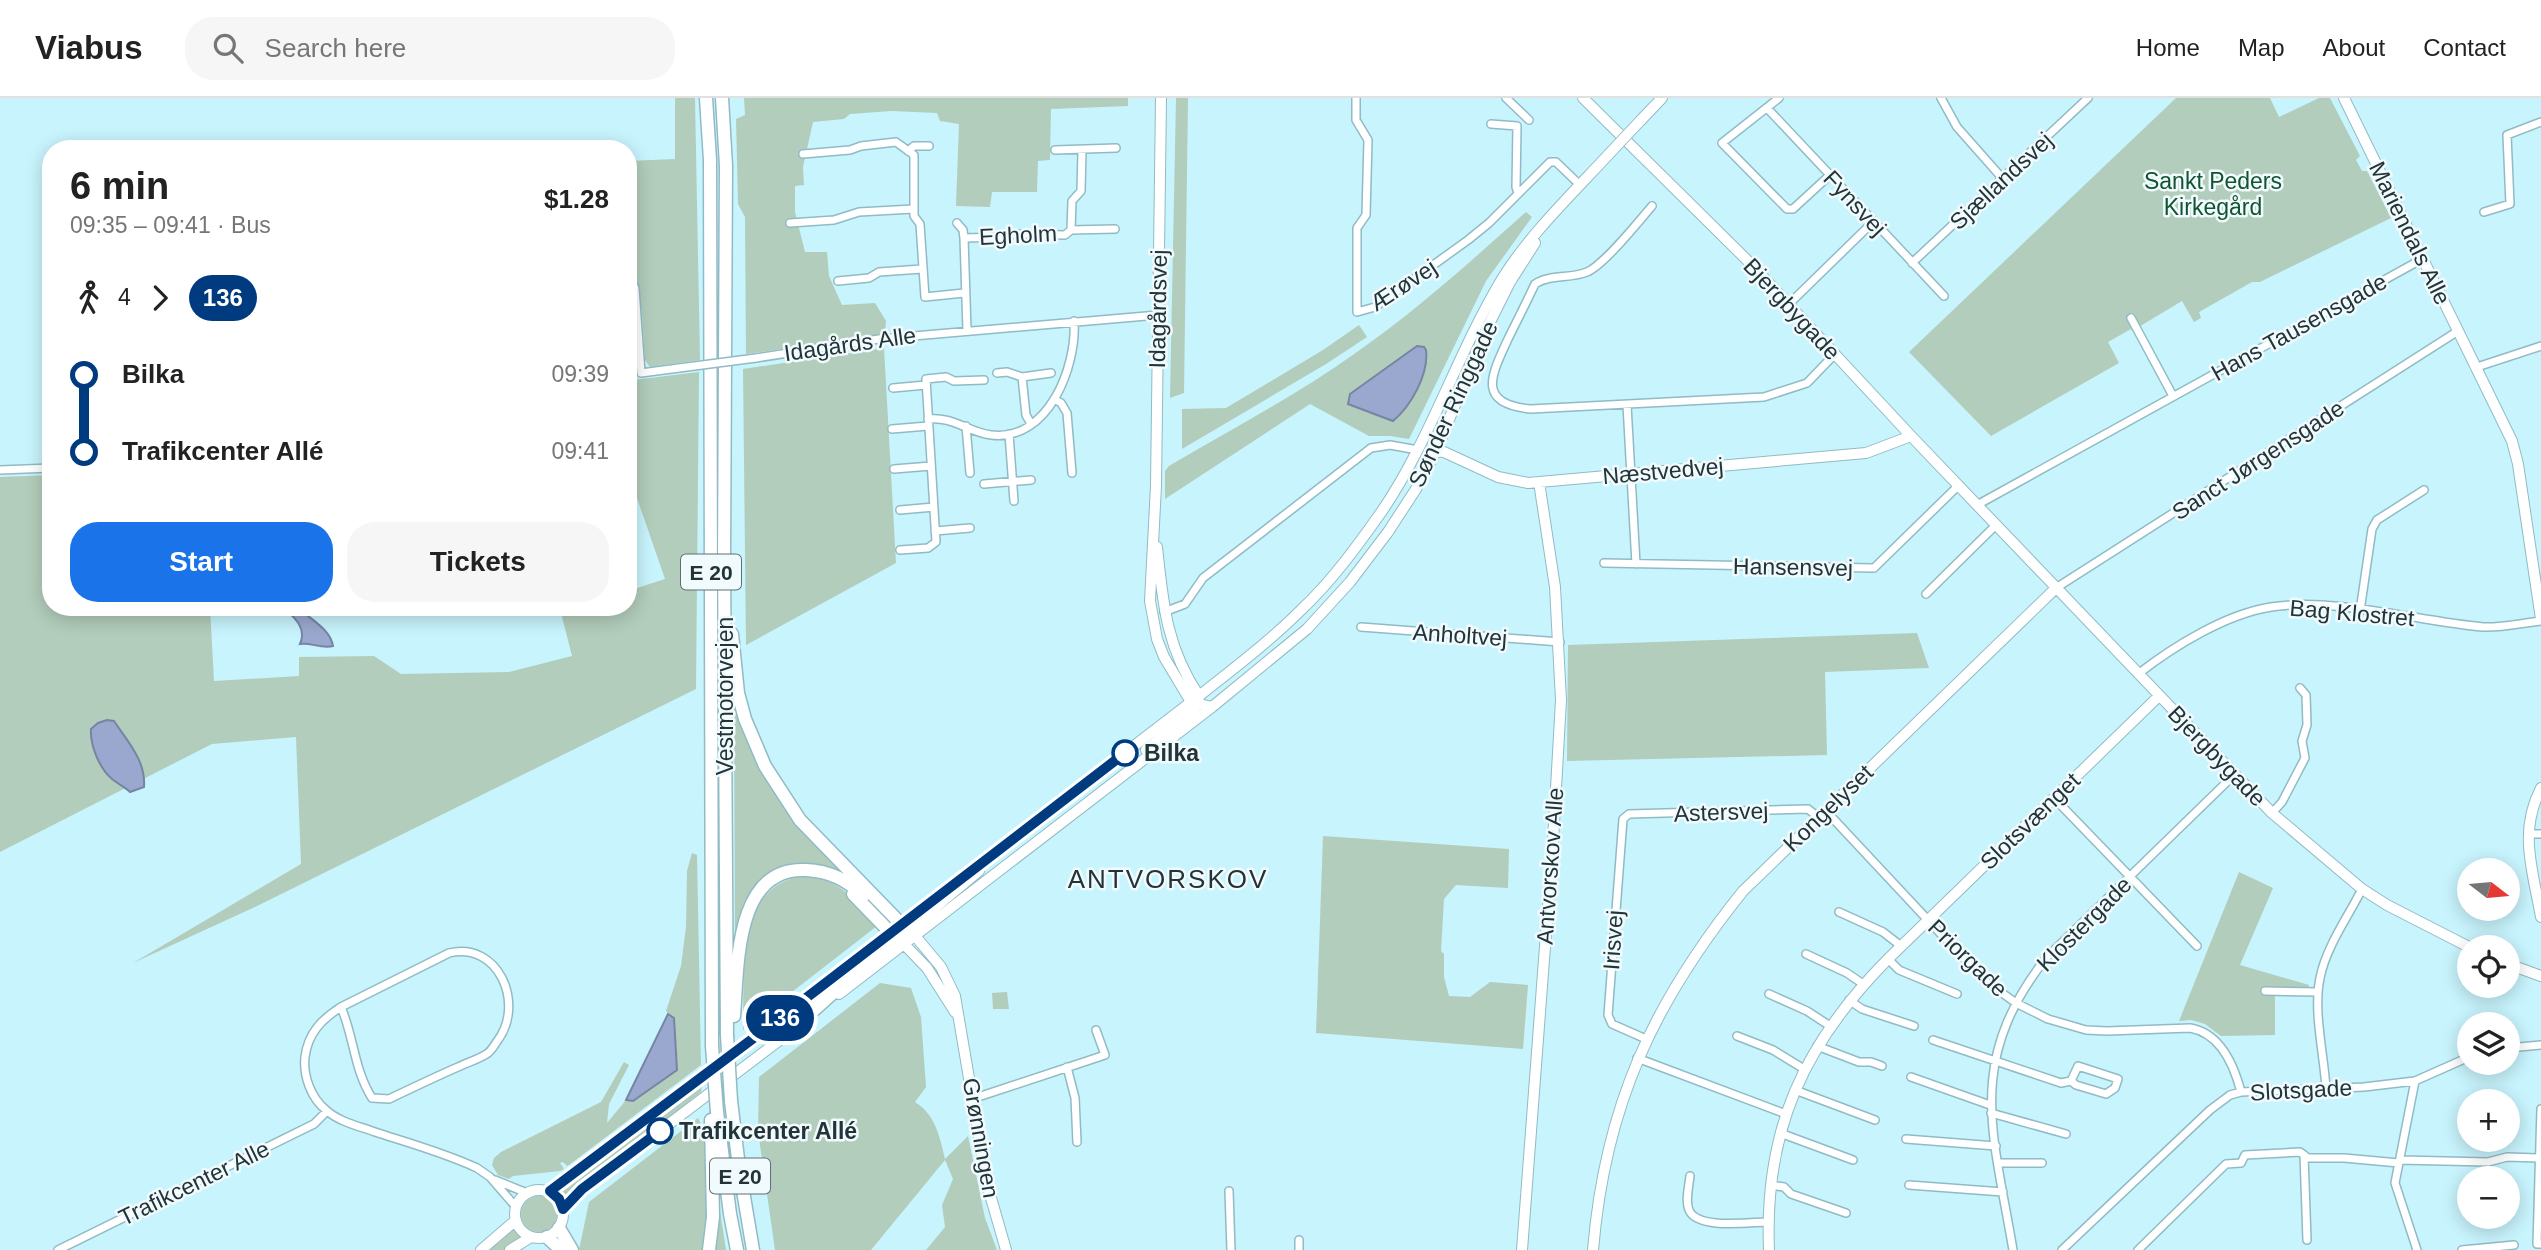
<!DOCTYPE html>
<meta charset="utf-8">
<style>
:root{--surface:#fff;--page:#f6f6f6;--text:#222;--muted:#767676;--line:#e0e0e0;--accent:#1a73e8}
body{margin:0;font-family:Arial,sans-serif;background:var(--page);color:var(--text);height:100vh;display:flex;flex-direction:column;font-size:26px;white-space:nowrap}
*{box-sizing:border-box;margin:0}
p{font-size:23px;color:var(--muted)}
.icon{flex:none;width:38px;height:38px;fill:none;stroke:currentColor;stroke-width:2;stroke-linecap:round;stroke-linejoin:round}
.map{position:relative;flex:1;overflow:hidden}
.panel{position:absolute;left:42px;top:42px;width:595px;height:476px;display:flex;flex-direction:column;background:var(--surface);border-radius:28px;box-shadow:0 4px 18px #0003}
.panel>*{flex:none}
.badge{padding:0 14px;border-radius:23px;font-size:24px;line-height:46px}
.needle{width:46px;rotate:106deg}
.buttons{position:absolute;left:2457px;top:760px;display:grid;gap:14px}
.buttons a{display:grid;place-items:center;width:63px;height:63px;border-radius:50%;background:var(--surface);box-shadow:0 4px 18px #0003;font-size:35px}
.map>.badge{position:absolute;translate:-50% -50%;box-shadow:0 0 0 4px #fff}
.legs{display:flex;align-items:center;gap:10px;height:77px;padding:0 28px;font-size:23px}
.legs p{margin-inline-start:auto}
.overview{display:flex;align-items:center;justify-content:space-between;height:119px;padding:0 28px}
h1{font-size:38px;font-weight:700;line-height:52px}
.cta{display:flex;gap:14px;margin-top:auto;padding:14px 28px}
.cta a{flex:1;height:80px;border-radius:28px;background:var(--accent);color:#fff;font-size:28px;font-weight:700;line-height:80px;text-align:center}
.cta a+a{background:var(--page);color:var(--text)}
ul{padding:0 28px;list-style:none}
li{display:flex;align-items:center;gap:24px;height:77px;font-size:26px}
li i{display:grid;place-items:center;width:10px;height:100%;margin:0 9px;background:currentColor}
li i::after{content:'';width:18px;height:18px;margin:-9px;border:5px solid;border-radius:50%;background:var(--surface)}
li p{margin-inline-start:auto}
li:first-child i{background:linear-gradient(#0000 50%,currentColor 0)}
li:last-child i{background:linear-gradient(currentColor 50%,#0000 0)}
header{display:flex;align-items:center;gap:42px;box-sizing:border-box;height:98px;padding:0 35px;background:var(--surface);border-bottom:2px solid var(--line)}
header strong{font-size:33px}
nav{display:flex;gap:38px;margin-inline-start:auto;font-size:24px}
.search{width:490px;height:63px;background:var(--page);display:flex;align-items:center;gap:18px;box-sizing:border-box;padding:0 24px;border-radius:28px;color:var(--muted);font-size:26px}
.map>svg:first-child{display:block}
.green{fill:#b2cdbb}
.water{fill:#9aa8cf;stroke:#7685a2;stroke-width:2}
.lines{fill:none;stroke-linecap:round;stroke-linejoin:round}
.street-casing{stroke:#91bbc4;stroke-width:10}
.secondary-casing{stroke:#91bbc4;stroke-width:12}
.highway-casing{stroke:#91bbc4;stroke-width:15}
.street{stroke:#fff;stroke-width:7}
.secondary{stroke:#fff;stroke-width:10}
.highway{stroke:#fff;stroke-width:12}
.street-bridge-casing{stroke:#91bbc4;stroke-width:10;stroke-linecap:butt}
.secondary-bridge-casing{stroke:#91bbc4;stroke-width:12;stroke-linecap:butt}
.highway-bridge-casing{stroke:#91bbc4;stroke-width:15;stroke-linecap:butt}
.street-bridge{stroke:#fff;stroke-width:7}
.secondary-bridge{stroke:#fff;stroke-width:10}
.highway-bridge{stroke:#fff;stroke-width:12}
.line-1-casing{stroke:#fff;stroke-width:16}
.line-1{stroke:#003b80;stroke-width:10}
.stop-1-dot{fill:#fff;stroke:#003b80;stroke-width:3.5}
.labels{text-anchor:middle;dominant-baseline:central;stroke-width:5;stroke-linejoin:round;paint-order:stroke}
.shield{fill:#f1fafc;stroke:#616f73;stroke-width:2}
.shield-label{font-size:21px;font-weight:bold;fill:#233438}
.street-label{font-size:23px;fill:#233438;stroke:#f1fafc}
.park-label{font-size:23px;fill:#115431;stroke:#f1fafc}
.stop-label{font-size:23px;font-weight:bold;fill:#233438;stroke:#f1fafc;text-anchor:start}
.quarter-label{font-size:26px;letter-spacing:2px;fill:#233438;stroke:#f1fafc}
</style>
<header>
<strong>Viabus</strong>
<div class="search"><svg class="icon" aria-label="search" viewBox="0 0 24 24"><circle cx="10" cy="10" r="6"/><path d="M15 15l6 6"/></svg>Search here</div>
<nav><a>Home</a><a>Map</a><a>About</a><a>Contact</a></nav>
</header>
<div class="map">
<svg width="2541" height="1152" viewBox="0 0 2541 1152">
<rect width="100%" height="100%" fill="#c8f4fd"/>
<!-- green -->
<path class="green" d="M675,0H695L700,262L650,269L645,262C643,241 644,185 628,174V63L675,61Z
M744,0H1128V8L1051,11L1050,62L1038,63L1037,94H992L990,109L956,108L959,26L940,23L937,15L891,13L850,16L844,21L813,24L803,69L804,87L795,88V114L805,154H827L829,178L842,207L875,205L886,223L885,236L746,256L745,119L738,106L736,21L745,17Z
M1176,0H1188L1184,295L1170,300Z
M2176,0H2270L2279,19L2319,0H2330L2360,58L2356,62L2362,73H2367L2391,120L2260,184H2252L2199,214L2201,220L2194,224L2182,203L2132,233L2131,231L2108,244L2119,265L1991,338L1909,254Z
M1526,114L1532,119L1486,183L1409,341L1390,338H1369L1310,306L1165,401V373L1169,368C1232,331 1297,297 1357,254C1417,212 1471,163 1526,114Z
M1359,227L1367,239L1326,266L1182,351V311L1226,310L1323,252Z
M884,250L896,465L746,547L743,271Z
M699,274L696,591L257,808L133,865L301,766L296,639L212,646L0,754V379L51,377V509H210L214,583L299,578V559L374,558L401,576L509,574L572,558L561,515L579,509H628V493L665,481L628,374V330L637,322L633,282Z
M1917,535L1929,570L1825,574L1827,657L1567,663L1568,547Z
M734,603C753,684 799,726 854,784C824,762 803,760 770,776L735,853Z
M1323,738L1509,751L1508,790L1456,787L1444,801L1441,853L1444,856V879L1449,898L1470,899L1490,884L1528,887L1523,951L1316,935Z
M692,755L697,757L701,967L569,1067L567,1068L563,1064L560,1065L564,1071L560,1073L513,1078L509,1081L498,1077L492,1067L494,1060L501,1054L601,1004L624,964L629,967L609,1006L607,1025L626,1002L633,1003L674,920L666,913L681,868L686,829L687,773Z
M2239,774L2273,790L2240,867L2309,887L2308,896L2275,897V937L2221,938L2205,926L2191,922L2179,923Z
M810,778C842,783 857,804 877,828L743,932C745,878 734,780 810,778Z
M880,885L911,890L921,919L926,989L915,1004C935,1016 940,1039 945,1061L968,1038L985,1120L997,1152H926L945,1129L942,1107L953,1081L945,1062L871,1152H775L758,1033L759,979Z
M1007,894L1009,911H993L992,895Z
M702,986L701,994L566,1101L557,1092Z
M698,1020C715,1047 709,1120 704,1152H579L589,1104Z
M521 1116a18 18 0 1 1 36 0a18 18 0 1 1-36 0Z
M718,1100L726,1152H714Z
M514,1129L522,1139L504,1152H486Z"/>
<!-- water -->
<path class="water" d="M1417,248L1424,249L1426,252C1429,276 1411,308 1393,323L1348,306L1350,296Z
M283,509H298C310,522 330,530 333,548C321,551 310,544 300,546C307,530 295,520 283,509Z
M107,622L114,623C128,644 146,663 144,689L130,694C125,689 118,686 112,681C99,670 90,647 91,631L98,625Z
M668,916L674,920L677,972L633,1003L626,1002Z"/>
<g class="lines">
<!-- street casing -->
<g class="street-casing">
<path id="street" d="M1356,0V22L1368,42L1366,117L1357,130V214L1375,209L1468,142L1489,125L1550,64H1556L1580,87
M1506,0L1529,22
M1779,0L1722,45L1787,111H1793L1830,77
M1941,0L1957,29L2003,81
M1767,10L1944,198
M1491,26L1517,28L1516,89L1518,95
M1055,52L1116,50
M908,53L914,48H929
M803,56L850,52L861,48L896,44L914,57V118L920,126L925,199L964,195
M1652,108C1638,124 1604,167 1587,174C1571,181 1549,176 1535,186C1526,205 1517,223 1508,241C1492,276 1475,306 1531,311L1764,299L1807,285L1835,256
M2484,114L2510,106L2507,37L2541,24
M790,125L834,122L859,114L913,111
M957,125L963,132L964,140L967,232
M1071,132L1115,131
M964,140L1001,139L1015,136L1065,137L1071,132L1072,103L1081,93L1082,52
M1912,165L2088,0
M628,179L635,190L641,275L679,270
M838,183L869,180L879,174L922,171
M1789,206L1873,124
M2131,220L2173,298
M756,260L879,241L1158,217
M2477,269L2541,248
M997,275L1007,274L1022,279L1051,275
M1022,279L1026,317L1031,326
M893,290L926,287
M1054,301L1061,305L1067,315L1072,375
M1627,307L1636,466
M928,321C952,318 968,334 991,337C1048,344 1077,269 1074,223
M966,328L970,375
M892,331L928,328
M1009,336L1014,403
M894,371L931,368
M0,372L51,370
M984,386L1031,382
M1977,407L2424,160
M900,412L934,409
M935,433L970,430
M900,452L928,450L936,444L926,281L946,279L954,283L984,282
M1604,465L1874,470L1958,388
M2056,490L2458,233
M1926,496L1996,427
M2360,513L2372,431L2377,422L2424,392
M1164,514L1185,506L1203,480L1371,350L1390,347L1418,352
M1361,529L1560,544
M2138,576C2174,548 2226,516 2271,509C2335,499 2417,523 2483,529C2501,530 2522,525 2541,523
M2054,700L2197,848
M1825,712L1984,882L2016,905L2048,921L2086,932L2107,933L2190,930C2220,935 2234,967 2241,994
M2272,715L2282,704L2305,660L2302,643L2307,627L2306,597L2300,590
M2528,736H2541
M1839,814L1883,834L1901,848
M1806,856L1847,875L1863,886
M1888,861L1899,872L1957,896
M2265,893L2318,894
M1769,896L1807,913L1830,928
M1849,902L1862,911L1914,928
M341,909C354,939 354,972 372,1000L389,1001C412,990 435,979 458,969C468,964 480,961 488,955C492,952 495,946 498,942C525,905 498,843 449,855L341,909C322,921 308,935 305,959C303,978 311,1000 326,1012C339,1024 359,1028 375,1034C409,1045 445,1055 477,1070L490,1079L516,1109
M1737,938L1773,952L1804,971
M1646,941L1612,926L1608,917L1623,721L1629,716L1808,711L1818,719
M1933,942L2061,985L2071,983L2078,968L2118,981L2115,990L2106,996L2076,987L2071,983
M1817,948L1859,964H1871L1882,968
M2508,950L2541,947
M1637,960L1786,1016
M1067,969L1075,1000L1077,1044
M1911,979L1990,1007
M2415,983L2395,1085L2417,1152
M2326,990C2324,957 2313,913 2320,880C2326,849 2348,819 2362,791
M1795,992L1875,1022
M972,1001L1105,957L1096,932
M2541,1011L2537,1146H2541
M1991,1015L2066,1036
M1780,1035L1853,1062
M1906,1041L1996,1048
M2304,1057L2307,1142
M2400,1062L2488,1064L2507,1059L2538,1060
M1998,1065H2042
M1690,1078C1689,1088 1685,1103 1689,1112C1697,1132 1750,1124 1768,1124
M495,1082L527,1095
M1770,1087L1784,1089L1791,1096L1846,1115
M1909,1087L2003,1094
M1229,1093L1231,1152
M58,1152L314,1026L327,1013
M1299,1152V1142
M2013,1152C1993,1033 1965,964 2046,860L2234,677
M2062,1152L2210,1012L2230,997L2241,994L2364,989L2415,983L2469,959
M2138,1152L2226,1066L2241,1065L2245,1057L2300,1054L2308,1060H2344L2399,1065
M2462,1152L2514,1147"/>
</g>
<!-- secondary casing -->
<g class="secondary-casing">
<path id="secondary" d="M1161,0L1156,388L1150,503L1157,541L1164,559L1191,604L1212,609
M1583,0L1751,166L1911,338L2272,715L2362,791L2387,807L2469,849
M2344,0L2512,343L2518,366L2541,521
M1641,22L1662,0
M1432,353L1444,354L1498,379L1528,385L1866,355L1911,338
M1157,449C1163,505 1166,549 1199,598
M1146,652L1192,615L1199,603
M2541,690C2518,734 2533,773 2541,819
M911,833L941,869L955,898L987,1086L1006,1152
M906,837L914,827L979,773
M901,843L927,870L955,914
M2508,866L2541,878
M839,896L1212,609L1307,531L1350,484L1388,434L1416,391L1436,353L1486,232L1510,184L1535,145
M515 1116a24 24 0 1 1 48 0a24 24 0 1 1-48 0Z
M550,1093L745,947L1199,598C1234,570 1270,543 1301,512C1332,483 1358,447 1382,413C1431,341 1457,256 1502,181C1530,136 1573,95 1609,56
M563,1111L582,1092L797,929
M481,1152L516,1122
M510,1152L531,1139
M1522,1152L1553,743L1561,602L1555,489L1539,384
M1593,1152C1605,1008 1653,905 1743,793L2056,490
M1769,1152C1764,1031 1804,946 1888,861L2159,598"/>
</g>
<!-- highway casing -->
<g class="highway-casing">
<path id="highway" d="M706,0L710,62L712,948
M722,0L726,68L724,459L727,937
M732,536L738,595L745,621L765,668L800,722L903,828L898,841L845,884L793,931
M853,796L886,830
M896,830L908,836L916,837
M734,918C738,870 734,768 806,772C829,773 847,781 863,798
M731,1003L739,1069L753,1152
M717,1014L730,1116L737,1152
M559,1130L572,1152
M547,1139L561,1152
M709,1152L713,1119L711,1022"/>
</g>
<!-- street -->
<use href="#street" class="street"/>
<!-- secondary -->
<use href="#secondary" class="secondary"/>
<!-- highway -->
<use href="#highway" class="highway"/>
<!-- street-bridge casing -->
<g class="street-bridge-casing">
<path id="street-bridge" d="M679,270L756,260"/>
</g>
<!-- secondary-bridge casing -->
<g class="secondary-bridge-casing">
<path id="secondary-bridge" d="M1609,56L1641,22"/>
</g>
<!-- highway-bridge casing -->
<g class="highway-bridge-casing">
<path id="highway-bridge" d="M727,937L731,1003
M712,948L717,1014"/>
</g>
<!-- street-bridge -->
<use href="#street-bridge" class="street-bridge"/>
<!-- secondary-bridge -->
<use href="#secondary-bridge" class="secondary-bridge"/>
<!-- highway-bridge -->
<use href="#highway-bridge" class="highway-bridge"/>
</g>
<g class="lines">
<!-- line-1 casing -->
<g class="line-1-casing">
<path id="line-1" d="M660,1033L582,1091L563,1111L559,1101L550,1093L767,930L1125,655"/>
</g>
<!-- line-1 -->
<use href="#line-1" class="line-1"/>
</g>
<!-- markers -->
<g class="stop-1-dot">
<circle cx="1125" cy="655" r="12"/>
<circle cx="660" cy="1033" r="12"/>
</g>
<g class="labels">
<!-- shield labels -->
<g class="shield">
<rect x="681" y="456.5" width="60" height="35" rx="5"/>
<rect x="710" y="1060.5" width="60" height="35" rx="5"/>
</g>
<g class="shield-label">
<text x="711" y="474">E 20</text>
<text x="740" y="1078">E 20</text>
</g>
<!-- street labels -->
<g class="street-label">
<text transform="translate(2001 83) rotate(-43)">Sjællandsvej</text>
<text transform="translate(1855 105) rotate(47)">Fynsvej</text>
<text transform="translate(2410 135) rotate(64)">Mariendals Alle</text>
<text transform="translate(1018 137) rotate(-3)">Egholm</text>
<text transform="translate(1403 187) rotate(-33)">Ærøvej</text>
<text transform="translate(1158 211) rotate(-89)">Idagårdsvej</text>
<text transform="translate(1792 211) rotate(47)">Bjergbygade</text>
<text transform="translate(2299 229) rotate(-29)">Hans Tausensgade</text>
<text transform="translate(850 246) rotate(-8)">Idagårds Alle</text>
<text transform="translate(1453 306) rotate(-65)">Sønder Ringgade</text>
<text transform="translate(2258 362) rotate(-33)">Sanct Jørgensgade</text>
<text transform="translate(1663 373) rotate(-5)">Næstvedvej</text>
<text transform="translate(1793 469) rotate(1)">Hansensvej</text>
<text transform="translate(2352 515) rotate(5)">Bag Klostret</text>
<text transform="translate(1460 537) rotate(4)">Anholtvej</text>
<text transform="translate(725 598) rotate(-90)">Vestmotorvejen</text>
<text transform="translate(2217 658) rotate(46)">Bjergbygade</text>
<text transform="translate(1828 710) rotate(-44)">Kongelyset</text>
<text transform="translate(1721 714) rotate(-2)">Astersvej</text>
<text transform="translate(2030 723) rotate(-44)">Slotsvænget</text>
<text transform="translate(1550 768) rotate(-86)">Antvorskov Alle</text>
<text transform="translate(2084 826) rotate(-45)">Klostergade</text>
<text transform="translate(1613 842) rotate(-86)">Irisvej</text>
<text transform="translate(1968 860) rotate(44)">Priorgade</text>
<text transform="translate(2301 992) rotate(-3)">Slotsgade</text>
<text transform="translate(981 1040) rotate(80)">Grønningen</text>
<text transform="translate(194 1085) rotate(-26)">Trafikcenter Alle</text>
</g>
<!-- park labels -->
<g class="park-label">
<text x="2213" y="83">Sankt Peders<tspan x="2213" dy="26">Kirkegård</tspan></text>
</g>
<!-- stop labels -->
<g class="stop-label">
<text x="1144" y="655">Bilka</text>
<text x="679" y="1033">Trafikcenter Allé</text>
</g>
<!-- quarter labels -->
<g class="quarter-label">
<text x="1168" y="781">ANTVORSKOV</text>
</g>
</g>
</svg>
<div class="buttons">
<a><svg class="needle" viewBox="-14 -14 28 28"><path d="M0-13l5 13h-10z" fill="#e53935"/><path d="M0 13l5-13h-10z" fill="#767676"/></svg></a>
<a><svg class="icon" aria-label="locate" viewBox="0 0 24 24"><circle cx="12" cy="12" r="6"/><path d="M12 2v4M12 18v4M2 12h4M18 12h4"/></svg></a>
<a><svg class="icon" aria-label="layers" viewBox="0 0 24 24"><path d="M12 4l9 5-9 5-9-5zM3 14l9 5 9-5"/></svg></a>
<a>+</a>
<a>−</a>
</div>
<b class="badge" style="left:780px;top:920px;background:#003b80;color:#fff">136</b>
<section class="panel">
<div class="overview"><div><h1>6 min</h1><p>09:35 – 09:41 · Bus</p></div><b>$1.28</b></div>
<div class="legs"><svg class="icon" aria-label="walk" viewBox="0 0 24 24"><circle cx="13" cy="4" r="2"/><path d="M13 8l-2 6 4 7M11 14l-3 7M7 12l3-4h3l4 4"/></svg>4<svg class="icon" aria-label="forward" viewBox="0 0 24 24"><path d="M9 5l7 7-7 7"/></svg><b class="badge" style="background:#003b80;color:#fff">136</b></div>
<ul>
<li><i style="color:#003b80"></i><b>Bilka</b><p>09:39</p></li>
<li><i style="color:#003b80"></i><b>Trafikcenter Allé</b><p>09:41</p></li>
</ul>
<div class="cta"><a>Start</a><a>Tickets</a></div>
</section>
</div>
